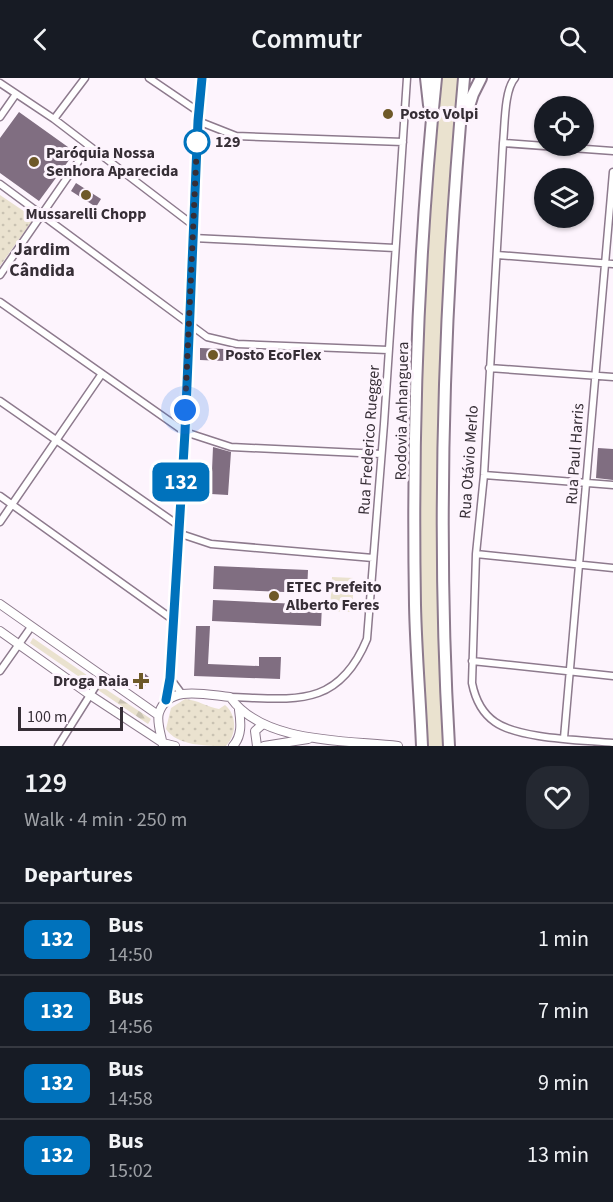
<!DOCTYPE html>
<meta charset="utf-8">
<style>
:root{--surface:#171b24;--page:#242831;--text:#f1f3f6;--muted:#9ea1a6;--line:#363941}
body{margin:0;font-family:"Source Sans 3",sans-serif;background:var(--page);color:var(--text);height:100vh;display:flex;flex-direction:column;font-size:22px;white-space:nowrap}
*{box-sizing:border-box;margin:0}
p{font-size:20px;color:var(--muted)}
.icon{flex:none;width:33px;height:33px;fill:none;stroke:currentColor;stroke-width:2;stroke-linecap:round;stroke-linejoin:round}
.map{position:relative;height:668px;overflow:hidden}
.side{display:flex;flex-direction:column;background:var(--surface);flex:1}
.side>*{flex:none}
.badge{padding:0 12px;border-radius:9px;font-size:21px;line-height:39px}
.fabs{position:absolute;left:534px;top:18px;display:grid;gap:12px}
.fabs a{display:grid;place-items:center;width:60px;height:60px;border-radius:50%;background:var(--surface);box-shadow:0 2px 4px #0004;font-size:30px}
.scale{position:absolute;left:18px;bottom:15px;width:105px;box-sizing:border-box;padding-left:6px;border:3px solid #362e36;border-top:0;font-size:16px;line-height:21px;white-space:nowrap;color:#362e36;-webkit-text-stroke:4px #fdf4fd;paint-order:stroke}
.you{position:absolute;width:30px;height:30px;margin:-15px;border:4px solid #fff;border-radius:50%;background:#1a73e8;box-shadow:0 0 0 9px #1a73e833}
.map>.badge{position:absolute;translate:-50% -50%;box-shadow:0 0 0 3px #fff}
h2{padding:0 24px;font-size:22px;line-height:54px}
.round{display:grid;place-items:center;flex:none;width:63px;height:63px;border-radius:24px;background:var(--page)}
.overview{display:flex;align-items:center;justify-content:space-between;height:102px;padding:0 24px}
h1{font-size:28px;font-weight:600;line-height:45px}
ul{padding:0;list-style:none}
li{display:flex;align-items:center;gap:18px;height:72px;padding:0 24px;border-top:2px solid var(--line)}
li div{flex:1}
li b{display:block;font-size:22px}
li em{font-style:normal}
li .badge{min-width:66px;font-weight:700;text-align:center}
header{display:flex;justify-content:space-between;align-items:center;height:78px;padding:0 24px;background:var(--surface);font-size:27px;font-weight:600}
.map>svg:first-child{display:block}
.green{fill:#eae2cf}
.forest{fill:url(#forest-firs)}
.park{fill:url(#park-dots)}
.building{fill:#806e81}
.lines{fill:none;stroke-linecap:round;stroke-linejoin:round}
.minor-casing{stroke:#8d7a8d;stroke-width:9}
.tertiary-casing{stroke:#8d7a8d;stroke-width:10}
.motorway-casing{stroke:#8d7a8d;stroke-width:14}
.minor{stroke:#fff;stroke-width:6}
.tertiary{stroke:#fff;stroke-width:8}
.motorway{stroke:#fff;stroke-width:10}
.line-casing{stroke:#fff;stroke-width:14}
.line{stroke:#0072bc;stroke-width:9}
.walk{stroke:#362e36;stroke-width:6;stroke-dasharray:0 10.8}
.poi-dot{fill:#6e5928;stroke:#fdf4fd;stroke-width:2}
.stop-dot{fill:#fff;stroke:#0072bc;stroke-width:3}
.labels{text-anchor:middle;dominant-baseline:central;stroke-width:6;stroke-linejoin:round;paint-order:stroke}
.poi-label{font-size:16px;font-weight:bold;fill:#362e36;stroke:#fdf4fd;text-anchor:start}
.stop-label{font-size:16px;font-weight:bold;fill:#362e36;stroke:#fdf4fd;text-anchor:start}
.street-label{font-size:16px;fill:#362e36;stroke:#fdf4fd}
.neighbourhood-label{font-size:18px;font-weight:bold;fill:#362e36;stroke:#fdf4fd}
</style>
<header><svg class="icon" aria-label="back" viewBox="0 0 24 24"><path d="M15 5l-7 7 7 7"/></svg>Commutr<svg class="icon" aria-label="search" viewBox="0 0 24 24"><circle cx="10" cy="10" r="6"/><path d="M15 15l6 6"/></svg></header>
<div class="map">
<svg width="613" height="668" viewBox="0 0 613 668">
<defs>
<pattern id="forest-firs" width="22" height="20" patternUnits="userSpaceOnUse" patternTransform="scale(1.5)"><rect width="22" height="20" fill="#eae2cf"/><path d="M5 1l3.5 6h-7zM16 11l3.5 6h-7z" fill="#c9c2b2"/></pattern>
<pattern id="park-dots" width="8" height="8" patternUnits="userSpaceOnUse" patternTransform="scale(1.5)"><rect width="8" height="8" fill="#eae2cf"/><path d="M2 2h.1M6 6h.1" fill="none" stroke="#c9c2b2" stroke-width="1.8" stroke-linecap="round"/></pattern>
</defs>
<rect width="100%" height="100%" fill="#fdf4fd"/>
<!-- green -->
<path class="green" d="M440,0H460L450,112L445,668H426L419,533L421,309L426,183Z
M332,499L354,500L352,534L330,533Z
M33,560L94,602L91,607L30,565Z"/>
<!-- forest -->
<path class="forest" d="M101,608L151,641L148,646L98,612Z"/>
<!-- park -->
<path class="park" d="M0,117L34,140L0,188Z
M185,621C198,622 207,629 219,631L225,627C237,637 237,656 226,668C207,668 177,668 166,651L171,630Z"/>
<!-- building -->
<path class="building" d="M19,34L75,74L39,123L0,95V60Z
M76,105L101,121L96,129L71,113Z
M200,270L225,271V283L200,282Z
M213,369L231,374L228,417L211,416Z
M598,370L613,371V402L596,400Z
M214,488L308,492L307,515L213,511Z
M213,522L322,527L321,548L212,543Z
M196,548H210L208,586L259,588V579H281L280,601L194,598Z
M142,593L150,600L143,611L132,606Z"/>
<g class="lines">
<!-- minor casing -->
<g class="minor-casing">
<path id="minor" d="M149,0L199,34
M515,0C504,12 505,48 503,65L484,397L476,476L472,605C475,620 482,635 495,644C519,661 583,662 613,665
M0,5L54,41L193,147
M0,39L16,16
M54,41L85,0
M198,43L236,58L403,64
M503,65L613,73
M0,106L207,259L237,266L388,272
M193,160L395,170
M497,177L613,186
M0,197L89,68
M0,224L185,354L231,369L381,376
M489,290L613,299
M0,323L178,447
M484,397L613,407
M0,418L172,541
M0,444L101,297
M178,455L211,466L373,480
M476,476L613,490
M472,583L613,598
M0,593L31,549
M170,600L181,615
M230,619C294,621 338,631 367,561L384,346L407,0
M166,622L170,600L185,354L198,43L202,0
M564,660L613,94
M58,668L102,598"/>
</g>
<!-- tertiary casing -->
<g class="tertiary-casing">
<path id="tertiary" d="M0,526L158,637
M0,553L90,617L163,665L175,668
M163,668C162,659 156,644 159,635C168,606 207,617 230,619C263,666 346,662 398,668
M233,668C242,658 241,645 239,632
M257,668L255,653L263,646
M264,668L308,661"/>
</g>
<!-- motorway casing -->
<g class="motorway-casing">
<path id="motorway" d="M426,0L429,27
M466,38L473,16L481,0
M422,668C420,621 416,574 415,527C412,351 418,175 436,0
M449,668C436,446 444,222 464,0"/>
</g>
<!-- minor -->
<use href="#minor" class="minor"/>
<!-- tertiary -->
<use href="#tertiary" class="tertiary"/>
<!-- motorway -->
<use href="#motorway" class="motorway"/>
</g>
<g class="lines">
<!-- line casing -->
<g class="line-casing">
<path id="line" d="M166,622L170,600L185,354L198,43L202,0"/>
</g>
<!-- line -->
<use href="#line" class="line"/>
<!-- walk -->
<path class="walk" d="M185,332L197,64"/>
</g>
<!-- markers -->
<g class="poi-dot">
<circle cx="388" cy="36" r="6"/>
<circle cx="34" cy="84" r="6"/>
<circle cx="86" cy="117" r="6"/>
<circle cx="213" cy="277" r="6"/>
<circle cx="274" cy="518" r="6"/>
<path d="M138 594h6v6h6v6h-6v6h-6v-6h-6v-6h6z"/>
</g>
<circle class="stop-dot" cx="197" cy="64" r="12"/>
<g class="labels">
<!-- poi labels -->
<g class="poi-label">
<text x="400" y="36">Posto Volpi</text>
<text x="46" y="75">Paróquia Nossa<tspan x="46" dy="18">Senhora Aparecida</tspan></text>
<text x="86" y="136" text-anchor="middle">Mussarelli Chopp</text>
<text x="225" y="277">Posto EcoFlex</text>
<text x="286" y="509">ETEC Prefeito<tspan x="286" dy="18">Alberto Feres</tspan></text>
<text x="129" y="603" text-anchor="end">Droga Raia</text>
</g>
<!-- stop labels -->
<g class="stop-label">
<text x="215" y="64">129</text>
</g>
<!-- street labels -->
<g class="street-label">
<text transform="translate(402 333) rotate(-89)">Rodovia Anhanguera</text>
<text transform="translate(369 362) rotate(-86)">Rua Frederico Ruegger</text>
<text transform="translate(575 376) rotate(-86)">Rua Paul Harris</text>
<text transform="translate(469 384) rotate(-86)">Rua Otávio Merlo</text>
</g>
<!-- neighbourhood labels -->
<g class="neighbourhood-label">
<text x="42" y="171">Jardim<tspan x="42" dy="21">Cândida</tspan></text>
</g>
</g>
</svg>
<div class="fabs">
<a><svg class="icon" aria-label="locate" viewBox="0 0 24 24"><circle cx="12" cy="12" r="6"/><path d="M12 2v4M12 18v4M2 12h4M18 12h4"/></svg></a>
<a><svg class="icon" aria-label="layers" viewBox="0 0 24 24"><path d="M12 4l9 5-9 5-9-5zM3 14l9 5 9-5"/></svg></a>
</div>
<div class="scale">100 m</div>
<div class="you" style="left:185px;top:332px"></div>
<b class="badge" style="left:181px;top:404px;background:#0072bc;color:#fff">132</b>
</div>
<section class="side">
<div class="overview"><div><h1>129</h1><p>Walk · 4 min · 250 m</p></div><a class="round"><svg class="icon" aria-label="heart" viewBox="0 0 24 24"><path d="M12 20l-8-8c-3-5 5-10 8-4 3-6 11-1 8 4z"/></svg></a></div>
<h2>Departures</h2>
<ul>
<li><span class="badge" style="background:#0072bc;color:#fff">132</span><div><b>Bus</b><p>14:50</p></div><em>1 min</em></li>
<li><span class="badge" style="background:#0072bc;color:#fff">132</span><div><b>Bus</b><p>14:56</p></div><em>7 min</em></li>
<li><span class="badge" style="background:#0072bc;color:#fff">132</span><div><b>Bus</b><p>14:58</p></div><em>9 min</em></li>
<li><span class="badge" style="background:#0072bc;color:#fff">132</span><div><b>Bus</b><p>15:02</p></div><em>13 min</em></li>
</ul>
</section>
